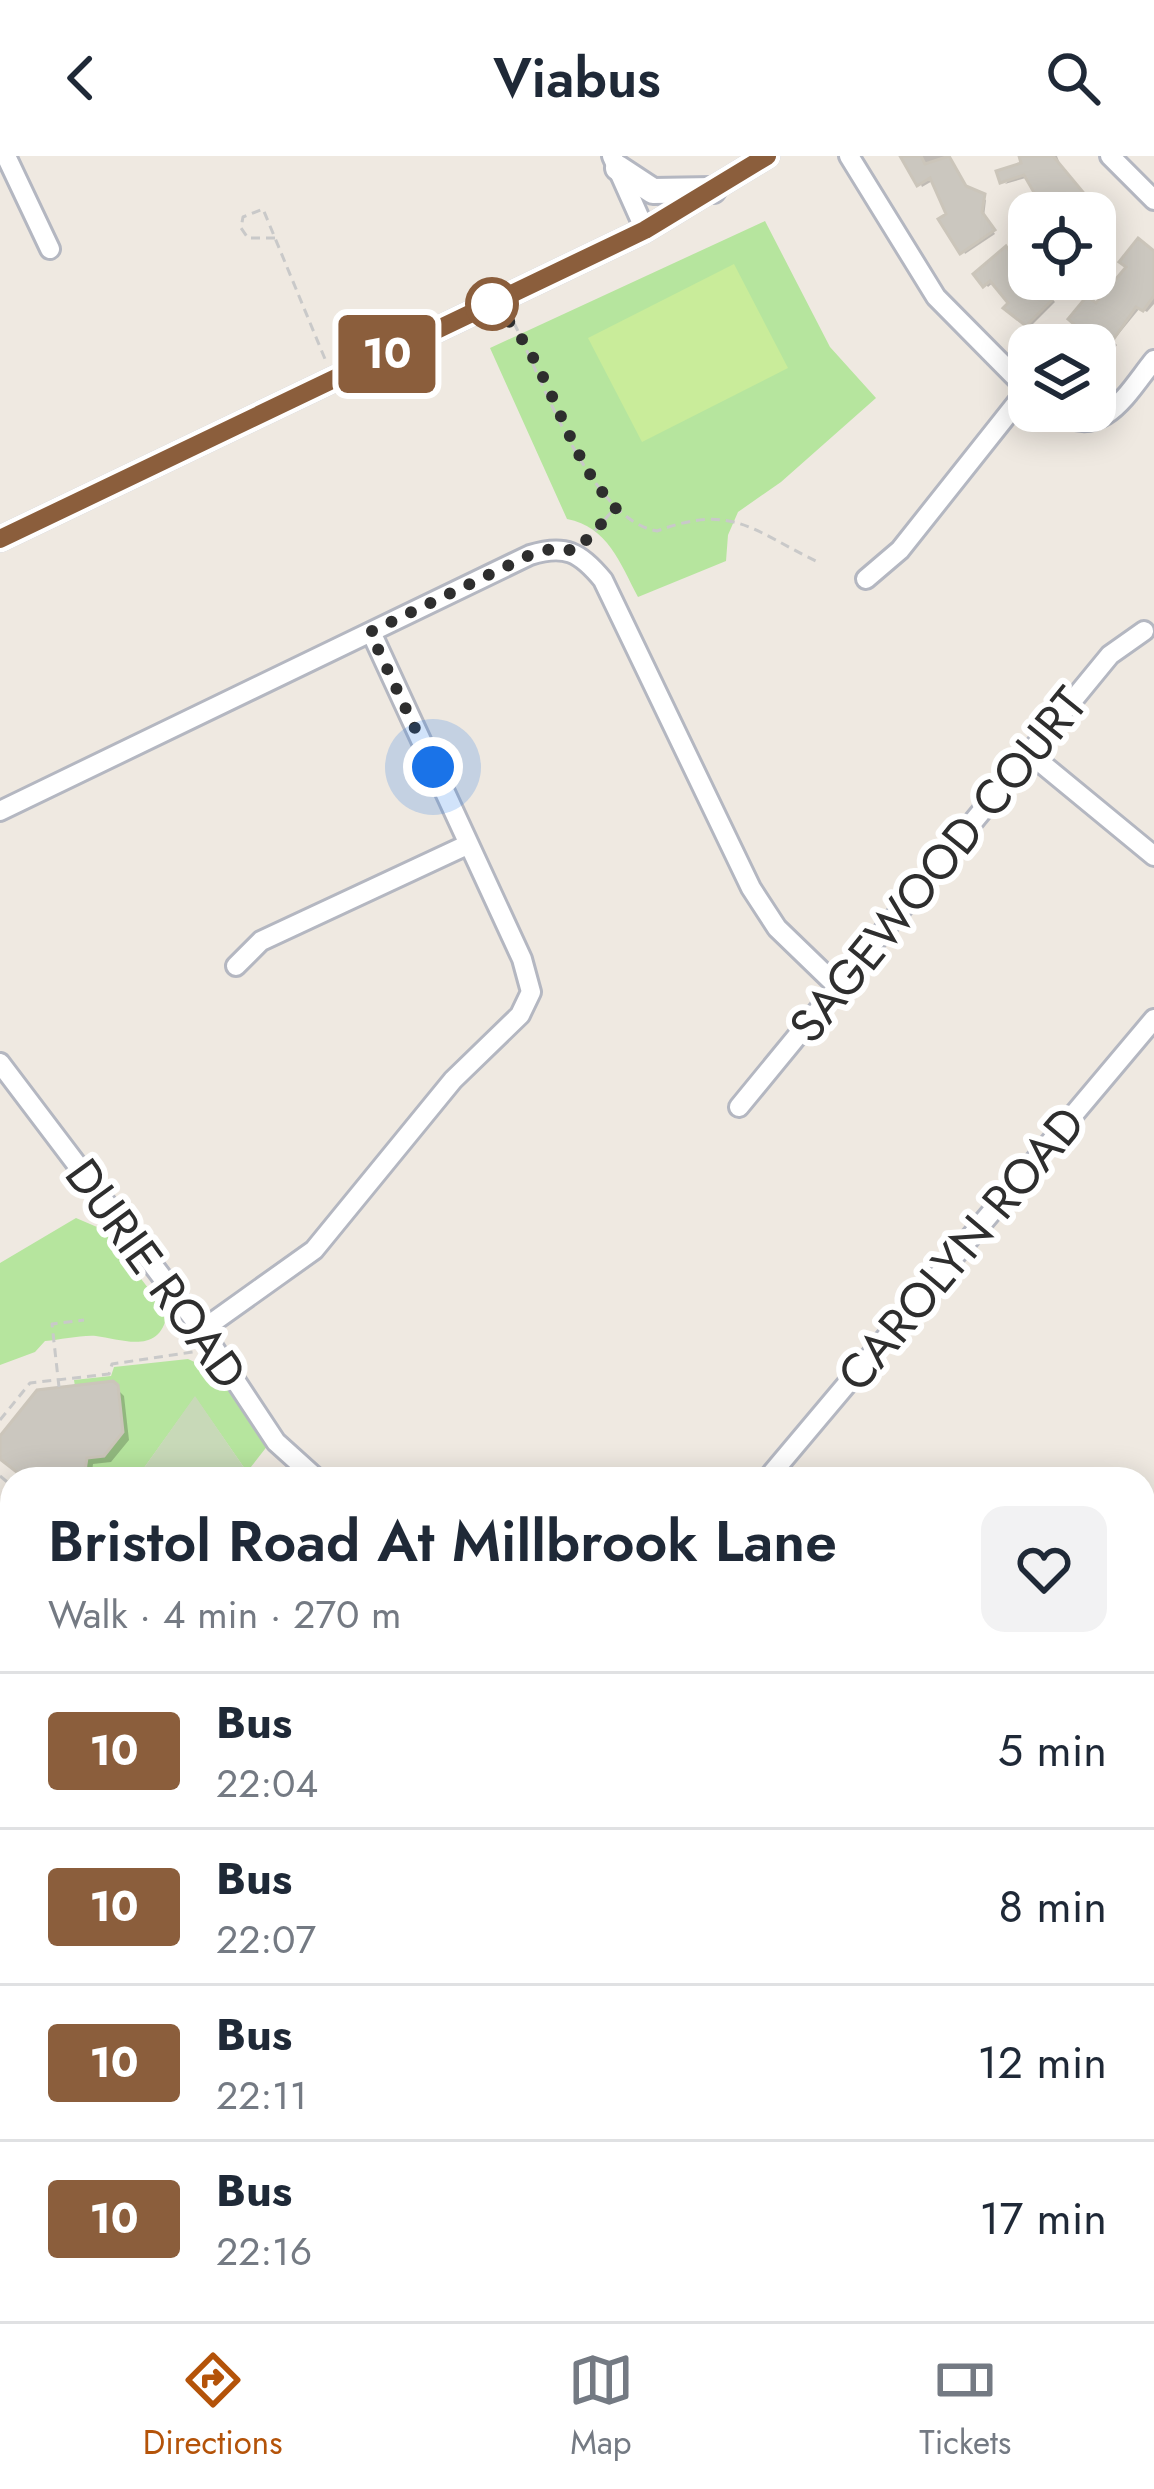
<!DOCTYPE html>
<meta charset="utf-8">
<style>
:root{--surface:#fff;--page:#f2f2f3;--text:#1f2937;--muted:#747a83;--line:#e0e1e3;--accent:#b45309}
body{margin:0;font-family:Jost,sans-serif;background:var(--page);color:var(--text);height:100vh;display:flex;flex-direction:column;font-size:45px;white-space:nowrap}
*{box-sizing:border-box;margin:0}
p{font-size:39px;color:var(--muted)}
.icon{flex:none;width:66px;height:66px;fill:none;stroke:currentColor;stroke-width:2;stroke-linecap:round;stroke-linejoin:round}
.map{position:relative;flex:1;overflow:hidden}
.panel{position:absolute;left:0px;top:1311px;width:1155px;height:855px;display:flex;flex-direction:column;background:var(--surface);border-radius:36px 36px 0 0;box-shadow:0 6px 30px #0003}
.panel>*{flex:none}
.badge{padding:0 24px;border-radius:9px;font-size:42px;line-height:78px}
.controls{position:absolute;left:1008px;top:36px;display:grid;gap:24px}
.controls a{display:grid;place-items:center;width:108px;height:108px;border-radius:24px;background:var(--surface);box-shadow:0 6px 30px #0003;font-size:60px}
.you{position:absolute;width:60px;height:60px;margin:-30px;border:9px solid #fff;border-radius:50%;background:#1a73e8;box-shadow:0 0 0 18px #1a73e833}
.map>.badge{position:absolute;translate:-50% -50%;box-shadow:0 0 0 6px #fff}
.round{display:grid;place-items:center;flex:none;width:126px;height:126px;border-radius:24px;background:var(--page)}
.summary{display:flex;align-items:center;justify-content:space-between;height:204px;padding:0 48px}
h1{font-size:57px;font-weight:600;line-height:90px}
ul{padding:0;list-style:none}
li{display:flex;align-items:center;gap:36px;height:156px;padding:0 48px;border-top:3px solid var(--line)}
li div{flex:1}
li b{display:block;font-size:45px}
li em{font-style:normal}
li .badge{min-width:132px;font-weight:700;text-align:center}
header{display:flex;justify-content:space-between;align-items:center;height:156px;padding:0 48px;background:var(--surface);font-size:54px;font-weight:600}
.dock{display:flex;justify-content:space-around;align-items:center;height:168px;border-top:3px solid var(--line);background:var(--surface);font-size:33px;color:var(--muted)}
.dock a{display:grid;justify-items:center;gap:6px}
.dock .current{color:var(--accent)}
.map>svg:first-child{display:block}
.green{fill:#b6e59e}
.cemetery{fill:#c8d9b8}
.pitch{fill:#c9ec9a}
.water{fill:#75cff0}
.shadow{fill:#0003}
.building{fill:#cbc7bf;stroke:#cbc5ba;stroke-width:3}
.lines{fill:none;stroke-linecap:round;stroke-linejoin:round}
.minor-casing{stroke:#b4b7c1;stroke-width:24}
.tertiary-casing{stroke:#b4b7c1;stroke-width:27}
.secondary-casing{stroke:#b4b7c1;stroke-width:30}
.path{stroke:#c9c9c9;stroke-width:3;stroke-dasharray:9 6;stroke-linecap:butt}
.minor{stroke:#fff;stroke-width:18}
.tertiary{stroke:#fff;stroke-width:21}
.secondary{stroke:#fff;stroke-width:24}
.line-casing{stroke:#fff;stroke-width:27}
.line{stroke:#8b5e3c;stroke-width:18}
.walk{stroke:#2e2e2e;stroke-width:12;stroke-dasharray:0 21.6}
.stop-dot{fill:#fff;stroke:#8b5e3c;stroke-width:6}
.labels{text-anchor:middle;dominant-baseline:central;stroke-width:12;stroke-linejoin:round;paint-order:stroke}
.street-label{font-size:48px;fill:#2e2e2e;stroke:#fff}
</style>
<header><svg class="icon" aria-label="back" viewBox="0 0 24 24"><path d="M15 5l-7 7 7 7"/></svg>Viabus<svg class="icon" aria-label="search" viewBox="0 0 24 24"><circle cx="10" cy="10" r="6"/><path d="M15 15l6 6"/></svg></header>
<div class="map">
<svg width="1154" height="2165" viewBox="0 0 1154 2165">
<rect width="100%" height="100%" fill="#efe9e1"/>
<!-- green -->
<path class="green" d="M765,65L830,191L876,242L781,326L738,356L728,379L726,405L638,441C620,407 608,371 567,363L490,192Z
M76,1062L104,1074L167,1157C161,1200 121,1183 96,1180C80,1179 61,1184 45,1185L35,1196L0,1209V1107Z
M188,1203L214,1215L272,1284L247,1316L195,1241L136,1323L78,1321L88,1316L74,1224L111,1220L114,1211Z
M12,1949V2154H47L29,2159V2165H0V1950Z
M269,2154H676L680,2165H250Z"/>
<!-- cemetery -->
<path class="cemetery" d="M195,1240L247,1316L242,1323H136Z"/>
<!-- pitch -->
<path class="pitch" d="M734,108L788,212L642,286L588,182Z"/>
<!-- water -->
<path class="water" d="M47,2154H269L250,2165H29V2159Z"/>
<!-- shadow -->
<path class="shadow" d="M908,0H947L966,34L986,44L984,61L995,78L965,98L934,24L922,31Z
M1023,0H1057L1064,18L1113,75L1095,90V57H1040L1043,47L1029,21L1005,28L1025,9Z
M1006,94L1055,146L1030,171L1008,152L1012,147L994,126L988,131L977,118Z
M1154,99V148L1147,156L1140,152L1113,185L1117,189L1097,217L1095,189H1059L1094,182L1096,151Z
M112,1228L124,1240L129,1284L111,1306L93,1308L91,1323H17Z"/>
<!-- building -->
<path class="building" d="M900,0H921L925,8L949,0L966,30L985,38L982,56L995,74L960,98L938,63L946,58L930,22L917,30Z
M1019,0H1053L1112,71L1095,85V57H1036L1040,47L1024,19L1000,27L996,15L1021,7Z
M1138,82L1154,95V140L1143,155L1136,151L1095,210V186L1068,163L1087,140L1096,147L1126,111L1119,106Z
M1006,90L1029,123L1046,126L1054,142L1026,170L1003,152L1008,147L990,125L983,131L973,118Z
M113,1225L118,1229L123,1276L104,1300L87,1302L84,1321L13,1323L18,1317L0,1303V1280L37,1234Z"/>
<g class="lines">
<!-- minor casing -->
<g class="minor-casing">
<path id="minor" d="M6,0L50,93
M612,0L645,74
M849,0L936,141L1029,235
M1110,0L1154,44
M1056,255C1102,287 1128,236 1154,204
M866,423L900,394L1027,234
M1029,597L1154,700
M0,655L530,399C565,388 580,396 603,424L751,732L777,772L837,830
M236,810L261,785L469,688
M0,907L202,1174L276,1286L317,1323
M739,951L1110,499L1144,475
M202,1174L314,1094L453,924L520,859L531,836L522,803L371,476
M767,1323L1154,863
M1143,1429L1154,1416
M1143,1493L1154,1503
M0,1813L12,1810
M973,2165L974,2154"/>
</g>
<!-- tertiary casing -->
<g class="tertiary-casing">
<path id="tertiary" d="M0,383L645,74L767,0"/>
</g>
<!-- secondary casing -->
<g class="secondary-casing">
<path id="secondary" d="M618,12L653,35L713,34"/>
</g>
<!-- path -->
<path class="path" d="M275,82H248L241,72L243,61L263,53L325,203
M514,167C542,223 591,364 657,375C733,347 751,374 820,407
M585,386L614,353
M59,1231L52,1168L84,1164
M0,1264L30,1227L109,1218L112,1208L193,1196
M0,1320L12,1330
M8,1341L12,1336"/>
<!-- minor -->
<use href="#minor" class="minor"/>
<!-- tertiary -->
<use href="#tertiary" class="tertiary"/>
<!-- secondary -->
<use href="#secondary" class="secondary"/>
</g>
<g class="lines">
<!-- line casing -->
<g class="line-casing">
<path id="line" d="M0,383L645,74L767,0"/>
</g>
<!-- line -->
<use href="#line" class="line"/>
<!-- walk -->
<path class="walk" d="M433,611L370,476L530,399L554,392L576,395L616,352C560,294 552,201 492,148"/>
</g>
<!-- markers -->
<circle class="stop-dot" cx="492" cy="148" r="24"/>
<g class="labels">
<!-- street labels -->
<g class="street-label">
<text transform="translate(938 709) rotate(-51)">SAGEWOOD COURT</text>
<text transform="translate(961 1093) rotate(-50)">CAROLYN ROAD</text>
<text transform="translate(156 1118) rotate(54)">DURIE ROAD</text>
</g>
</g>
</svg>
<div class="controls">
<a><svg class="icon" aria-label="locate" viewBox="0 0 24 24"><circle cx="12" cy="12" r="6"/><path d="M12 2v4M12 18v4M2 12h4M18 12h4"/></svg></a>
<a><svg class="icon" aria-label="layers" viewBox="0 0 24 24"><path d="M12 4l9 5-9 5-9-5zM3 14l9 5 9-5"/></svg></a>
</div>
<div class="you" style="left:433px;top:611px"></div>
<b class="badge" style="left:387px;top:198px;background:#8b5e3c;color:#fff">10</b>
<section class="panel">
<div class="summary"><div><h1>Bristol Road At Millbrook Lane</h1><p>Walk · 4 min · 270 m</p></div><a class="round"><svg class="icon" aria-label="heart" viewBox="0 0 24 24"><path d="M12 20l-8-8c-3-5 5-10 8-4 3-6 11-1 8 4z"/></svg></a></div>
<ul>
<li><span class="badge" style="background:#8b5e3c;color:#fff">10</span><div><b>Bus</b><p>22:04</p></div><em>5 min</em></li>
<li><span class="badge" style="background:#8b5e3c;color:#fff">10</span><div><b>Bus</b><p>22:07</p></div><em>8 min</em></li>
<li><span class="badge" style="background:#8b5e3c;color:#fff">10</span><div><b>Bus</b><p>22:11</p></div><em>12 min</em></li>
<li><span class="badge" style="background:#8b5e3c;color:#fff">10</span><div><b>Bus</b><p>22:16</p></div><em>17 min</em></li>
</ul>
</section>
</div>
<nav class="dock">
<a class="current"><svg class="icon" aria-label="directions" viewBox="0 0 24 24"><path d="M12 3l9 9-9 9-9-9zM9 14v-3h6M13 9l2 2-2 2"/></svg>Directions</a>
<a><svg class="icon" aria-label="map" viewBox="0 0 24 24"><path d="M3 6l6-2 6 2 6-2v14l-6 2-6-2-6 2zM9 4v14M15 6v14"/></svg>Map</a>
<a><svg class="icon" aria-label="tickets" viewBox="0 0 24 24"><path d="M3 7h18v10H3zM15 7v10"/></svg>Tickets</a>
</nav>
